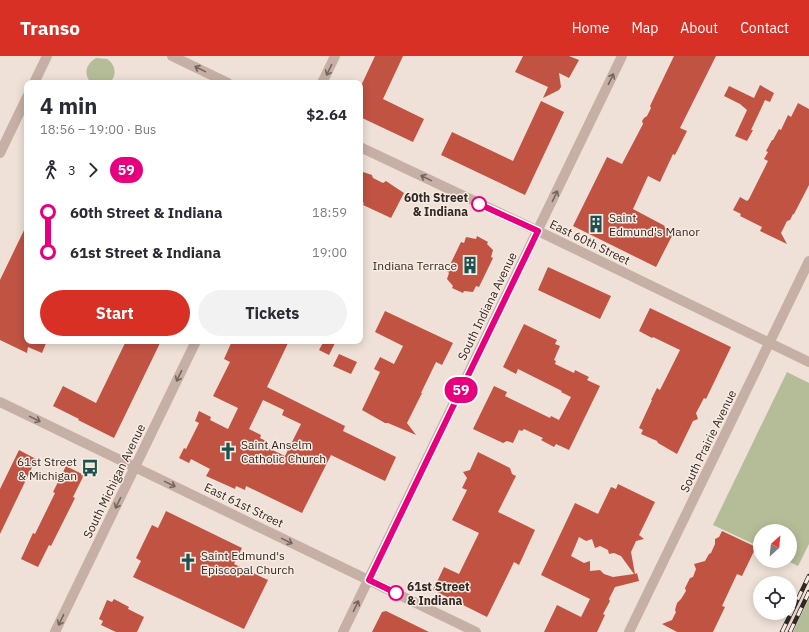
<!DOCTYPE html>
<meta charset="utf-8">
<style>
:root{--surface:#fff;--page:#f2f2f3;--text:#2b2b33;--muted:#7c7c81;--accent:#d93025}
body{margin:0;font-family:"IBM Plex Sans",sans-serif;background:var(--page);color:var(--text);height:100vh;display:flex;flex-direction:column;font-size:15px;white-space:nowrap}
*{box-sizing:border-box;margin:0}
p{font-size:13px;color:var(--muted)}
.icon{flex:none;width:22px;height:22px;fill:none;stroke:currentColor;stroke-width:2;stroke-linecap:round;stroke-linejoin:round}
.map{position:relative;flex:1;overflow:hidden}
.sheet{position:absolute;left:24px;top:24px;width:339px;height:264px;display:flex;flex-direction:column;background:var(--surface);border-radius:8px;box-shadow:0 2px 10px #0003}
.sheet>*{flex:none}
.badge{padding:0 8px;border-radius:13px;font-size:14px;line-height:26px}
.needle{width:26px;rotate:27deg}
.fabs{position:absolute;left:753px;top:468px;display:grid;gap:8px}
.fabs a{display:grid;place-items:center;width:44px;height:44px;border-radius:50%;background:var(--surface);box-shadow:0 2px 10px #0003;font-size:20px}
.map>.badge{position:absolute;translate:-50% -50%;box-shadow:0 0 0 2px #fff}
.legs{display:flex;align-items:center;gap:6px;height:44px;padding:0 16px;font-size:13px}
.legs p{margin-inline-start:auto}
.summary{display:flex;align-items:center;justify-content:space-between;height:68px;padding:0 16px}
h1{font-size:22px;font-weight:700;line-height:30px}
.cta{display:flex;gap:8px;margin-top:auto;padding:8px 16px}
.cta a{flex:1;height:46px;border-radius:24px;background:var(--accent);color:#fff;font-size:16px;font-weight:700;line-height:46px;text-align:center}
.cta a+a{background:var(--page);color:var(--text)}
ul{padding:0 16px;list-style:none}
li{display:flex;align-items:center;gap:14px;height:40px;font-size:15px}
li i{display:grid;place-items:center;width:6px;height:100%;margin:0 5px;background:currentColor}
li i::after{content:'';width:10px;height:10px;margin:-5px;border:3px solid;border-radius:50%;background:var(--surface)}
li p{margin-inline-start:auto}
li:first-child i{background:linear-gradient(#0000 50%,currentColor 0)}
li:last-child i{background:linear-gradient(currentColor 50%,#0000 0)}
header{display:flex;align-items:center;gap:24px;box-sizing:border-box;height:56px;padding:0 20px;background:var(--accent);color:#fff}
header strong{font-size:19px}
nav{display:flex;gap:22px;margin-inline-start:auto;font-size:14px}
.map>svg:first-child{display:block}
.green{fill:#b5bd98}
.building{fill:#c15343;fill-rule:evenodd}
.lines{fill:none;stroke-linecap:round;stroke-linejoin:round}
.minor{stroke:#c6afa4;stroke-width:10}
.tertiary{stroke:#c6afa4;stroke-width:10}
.rail-casing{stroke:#322825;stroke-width:4.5}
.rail{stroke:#f8ebe2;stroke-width:3;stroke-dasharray:9;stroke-linecap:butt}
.oneway{stroke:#75655e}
.line-1-casing{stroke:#fff;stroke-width:9}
.line-1{stroke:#e6007e;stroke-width:6}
.stop-1-dot{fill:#fff;stroke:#e6007e;stroke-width:2}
.labels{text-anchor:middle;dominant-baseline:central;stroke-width:3;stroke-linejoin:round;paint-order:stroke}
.stop-label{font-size:12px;font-weight:bold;fill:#322825;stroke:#f8ebe2;text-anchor:end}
.poi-label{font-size:12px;fill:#322825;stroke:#f8ebe2;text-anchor:start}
.street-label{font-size:12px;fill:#322825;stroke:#f8ebe2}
</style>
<header>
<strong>Transo</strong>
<nav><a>Home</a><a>Map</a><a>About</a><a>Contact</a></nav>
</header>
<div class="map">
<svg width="809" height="576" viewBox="0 0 809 576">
<rect width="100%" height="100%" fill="#efe1d7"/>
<!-- green -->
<path class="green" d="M96,2L107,3C116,9 117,19 110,27H91C83,18 86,8 96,2Z
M787,316L809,327V488L798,510L788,505H790V475H760V491L713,469Z
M809,542V576H793Z"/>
<!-- building -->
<path class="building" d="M375,0H403L383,43L424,63L413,86L360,61V32Z
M523,0H569L579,4L569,22L559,17L561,31L559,34L543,42L548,31L515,16Z
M674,0H716L680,72L687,75L675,99L673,98L660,126L648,120L633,153L665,170L664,171L674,176L656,211L573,170L607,101L622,108L643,68L642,65L644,62L647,60L651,52L650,50Z
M760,29L774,37L770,46L765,44L751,74H753L747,85L735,80L747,54L740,48L724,40L729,30L754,42Z
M541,45L564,56L525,139L441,99L452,76L513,105Z
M798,47L809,53V129L794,158H793L790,164L787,165L781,177L787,188L760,175L762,171L740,160L741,158L733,154L740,141L747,145L749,143L768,105L764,103L768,96L766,95L772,84H773L779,73L781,74L788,59L791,61Z
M360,115L372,119L373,122L383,127L386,125L404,137L391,162L363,149L364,147L360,145Z
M27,168V285H47L42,297L28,291L27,297L0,284V224Z
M477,180L488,186L487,188L493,194L491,201L493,202L479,231L476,230L473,236L464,235L463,237L452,232L453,230L447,223L449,217L447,215L461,186L464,187L466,181L476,183Z
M548,211L611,240L600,263L538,234Z
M650,252L731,291L706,343L704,342L696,357L698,363L693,365L677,398L658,387L657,385L641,378L643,374L639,372L652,344H651L657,332L660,334L680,294L653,281L652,282L639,275Z
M385,255L453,287L442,309L436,306L421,337H422L407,367L416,379L388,367H385L362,354L380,316L374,313L380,301L394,308L403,290L375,276Z
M524,268L557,284L555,288L560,290L554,304L556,305L555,308L574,317L575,314L589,321L587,324L600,330L569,394L556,388L554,391L541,384L543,382L524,373L522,375L519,374L513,387L507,385L503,387L473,373L494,330L507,336L505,340L550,362L551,360L559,364L571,341L561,336L562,335L518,313L516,318L503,311Z
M126,285H161L114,382L78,364L79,363L53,350L63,330L96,347Z
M232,285H289L267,331L345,370L343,375L396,401L385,425L331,399L302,457L246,430L245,434L236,430L235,433L206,420L210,413L191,403L189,407L179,402L184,392L186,393L199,367L195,365L199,355L211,361L210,364L228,373L238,352L213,340L230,306L224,303ZM263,344L284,354L282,359L301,368L285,400L266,391L268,386L260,382L261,379L249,373Z
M324,285H336L329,299L319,294Z
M339,298L357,306L351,318L333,310Z
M19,394L36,403L0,478V433Z
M478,396L510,412L512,418L516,420L498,456L535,474L519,509L514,506L487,561L433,534L444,511L459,518L479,477L452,464L467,434L462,432L467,422L463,416L470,414Z
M66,410L84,419L73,441L75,442L51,490L49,489L38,511L21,503L33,477L35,478L55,437L53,436Z
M618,428L655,446L639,479L644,483L636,485L631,496L635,518L637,517L639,525L615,531L609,543L610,545L603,558L605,559L597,576H544L557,549L581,561L590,543L541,519L575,447L598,458L611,431L616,433ZM579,481L586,485L592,483L595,492L600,490L608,494L609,498L614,497L621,500L634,518L613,521L604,518L600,514L590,515V505L584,507L571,500Z
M166,455L242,492L234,508L268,524L244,573L133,521L141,505L136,502L152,469L158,472Z
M722,475L756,491L742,520L737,518L722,550L725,551L713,576H677L662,568L672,564L676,556L675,554L677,547L681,543L686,535L685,532L690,522L693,521L696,513L694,508L705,505L709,498L711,497L715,488V483L719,481Z
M114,543L129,551L128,553L144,561L137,576H116L101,569L103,565L99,563L107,544L112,546Z
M386,555L429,576H372L382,556Z"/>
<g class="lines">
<!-- minor -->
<path class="minor" d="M34,27L47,0
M0,97L27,41
M538,175L809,306
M629,576L809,205"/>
<!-- tertiary -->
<path class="tertiary" d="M172,0L228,27
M322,27L335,0
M360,91L538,175
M0,346L476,576
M55,576L196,285
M343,576L622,0"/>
<!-- rail casing -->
<g class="rail-casing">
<path id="rail" d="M782,576L809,520
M790,576L809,536"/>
</g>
<!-- rail -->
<use href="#rail" class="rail"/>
</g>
<!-- one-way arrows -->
<defs><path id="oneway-shaft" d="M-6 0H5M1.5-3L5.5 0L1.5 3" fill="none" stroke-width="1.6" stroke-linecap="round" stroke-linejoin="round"/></defs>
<g class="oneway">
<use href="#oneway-shaft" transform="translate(200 13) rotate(-154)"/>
<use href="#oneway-shaft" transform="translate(329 14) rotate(116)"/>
<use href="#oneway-shaft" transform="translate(611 23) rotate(-64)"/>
<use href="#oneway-shaft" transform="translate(426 122) rotate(-154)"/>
<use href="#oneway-shaft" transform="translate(555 140) rotate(-64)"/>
<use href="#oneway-shaft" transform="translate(179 320) rotate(116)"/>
<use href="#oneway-shaft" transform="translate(35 363) rotate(26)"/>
<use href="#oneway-shaft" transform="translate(170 428) rotate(26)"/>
<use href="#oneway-shaft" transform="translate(118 447) rotate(116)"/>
<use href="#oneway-shaft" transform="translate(287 485) rotate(26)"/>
<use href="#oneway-shaft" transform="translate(356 550) rotate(-64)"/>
<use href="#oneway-shaft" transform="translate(61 564) rotate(116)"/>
</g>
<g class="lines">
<!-- line-1 casing -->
<g class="line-1-casing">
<path id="line-1" d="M396,537L369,524L538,175L479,148"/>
</g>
<!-- line-1 -->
<use href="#line-1" class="line-1"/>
</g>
<!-- icons -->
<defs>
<g id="building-bare" transform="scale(1.38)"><path d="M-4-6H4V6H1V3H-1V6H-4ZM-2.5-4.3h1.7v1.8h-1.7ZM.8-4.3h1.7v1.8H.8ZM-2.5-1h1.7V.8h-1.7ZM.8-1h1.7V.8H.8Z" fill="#1d514f" stroke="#f8ebe2" stroke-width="2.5" paint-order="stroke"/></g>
<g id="church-bare" transform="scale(1.38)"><path d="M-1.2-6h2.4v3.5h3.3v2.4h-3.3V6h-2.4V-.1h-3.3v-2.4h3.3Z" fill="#1d514f" stroke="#f8ebe2" stroke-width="2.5" paint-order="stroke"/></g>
<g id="bus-bare" transform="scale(1.38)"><path d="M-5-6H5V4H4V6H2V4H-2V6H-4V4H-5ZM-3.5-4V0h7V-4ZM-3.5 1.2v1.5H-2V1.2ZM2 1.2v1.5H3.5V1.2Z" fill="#1d514f" stroke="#f8ebe2" stroke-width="2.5" paint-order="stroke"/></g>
</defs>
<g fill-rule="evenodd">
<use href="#building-bare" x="596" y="168"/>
<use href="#building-bare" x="470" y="209"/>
<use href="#church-bare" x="228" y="395"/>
<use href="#bus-bare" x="90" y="412"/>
<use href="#church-bare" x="188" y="506"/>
</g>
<!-- markers -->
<g class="stop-1-dot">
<circle cx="479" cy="148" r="7"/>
<circle cx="396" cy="537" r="7"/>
</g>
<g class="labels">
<!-- stop labels -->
<g class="stop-label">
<text x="468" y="141">60th Street<tspan x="468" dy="14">&amp; Indiana</tspan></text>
<text x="407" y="530" text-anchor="start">61st Street<tspan x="407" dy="14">&amp; Indiana</tspan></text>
</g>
<!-- poi labels -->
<g class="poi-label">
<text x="609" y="161">Saint<tspan x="609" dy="14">Edmund's Manor</tspan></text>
<text x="457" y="209" text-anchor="end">Indiana Terrace</text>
<text x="241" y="388">Saint Anselm<tspan x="241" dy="14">Catholic Church</tspan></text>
<text x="77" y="405" text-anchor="end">61st Street<tspan x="77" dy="14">&amp; Michigan</tspan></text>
<text x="201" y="499">Saint Edmund's<tspan x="201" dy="14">Episcopal Church</tspan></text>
</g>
<!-- street labels -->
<g class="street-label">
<text transform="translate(590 186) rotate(26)">East 60th Street</text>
<text transform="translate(487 250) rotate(-64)">South Indiana Avenue</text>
<text transform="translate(708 385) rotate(-64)">South Prairie Avenue</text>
<text transform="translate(114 425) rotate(-64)">South Michigan Avenue</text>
<text transform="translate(244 449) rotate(26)">East 61st Street</text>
</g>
</g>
</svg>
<div class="fabs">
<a><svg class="needle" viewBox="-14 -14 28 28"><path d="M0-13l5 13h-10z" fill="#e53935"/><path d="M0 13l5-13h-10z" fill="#7c7c81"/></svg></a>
<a><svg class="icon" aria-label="locate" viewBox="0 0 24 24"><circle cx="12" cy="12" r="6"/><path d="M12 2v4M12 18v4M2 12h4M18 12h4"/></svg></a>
</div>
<b class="badge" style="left:461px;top:334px;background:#e6007e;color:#fff">59</b>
<section class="sheet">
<div class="summary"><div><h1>4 min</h1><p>18:56 – 19:00 · Bus</p></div><b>$2.64</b></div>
<div class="legs"><svg class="icon" aria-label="walk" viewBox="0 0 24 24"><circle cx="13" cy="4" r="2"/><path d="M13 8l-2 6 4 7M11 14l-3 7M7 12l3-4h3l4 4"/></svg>3<svg class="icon" aria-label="forward" viewBox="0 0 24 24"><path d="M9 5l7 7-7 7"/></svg><b class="badge" style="background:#e6007e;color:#fff">59</b></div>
<ul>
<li><i style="color:#e6007e"></i><b>60th Street &amp; Indiana</b><p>18:59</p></li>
<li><i style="color:#e6007e"></i><b>61st Street &amp; Indiana</b><p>19:00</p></li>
</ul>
<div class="cta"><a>Start</a><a>Tickets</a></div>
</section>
</div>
